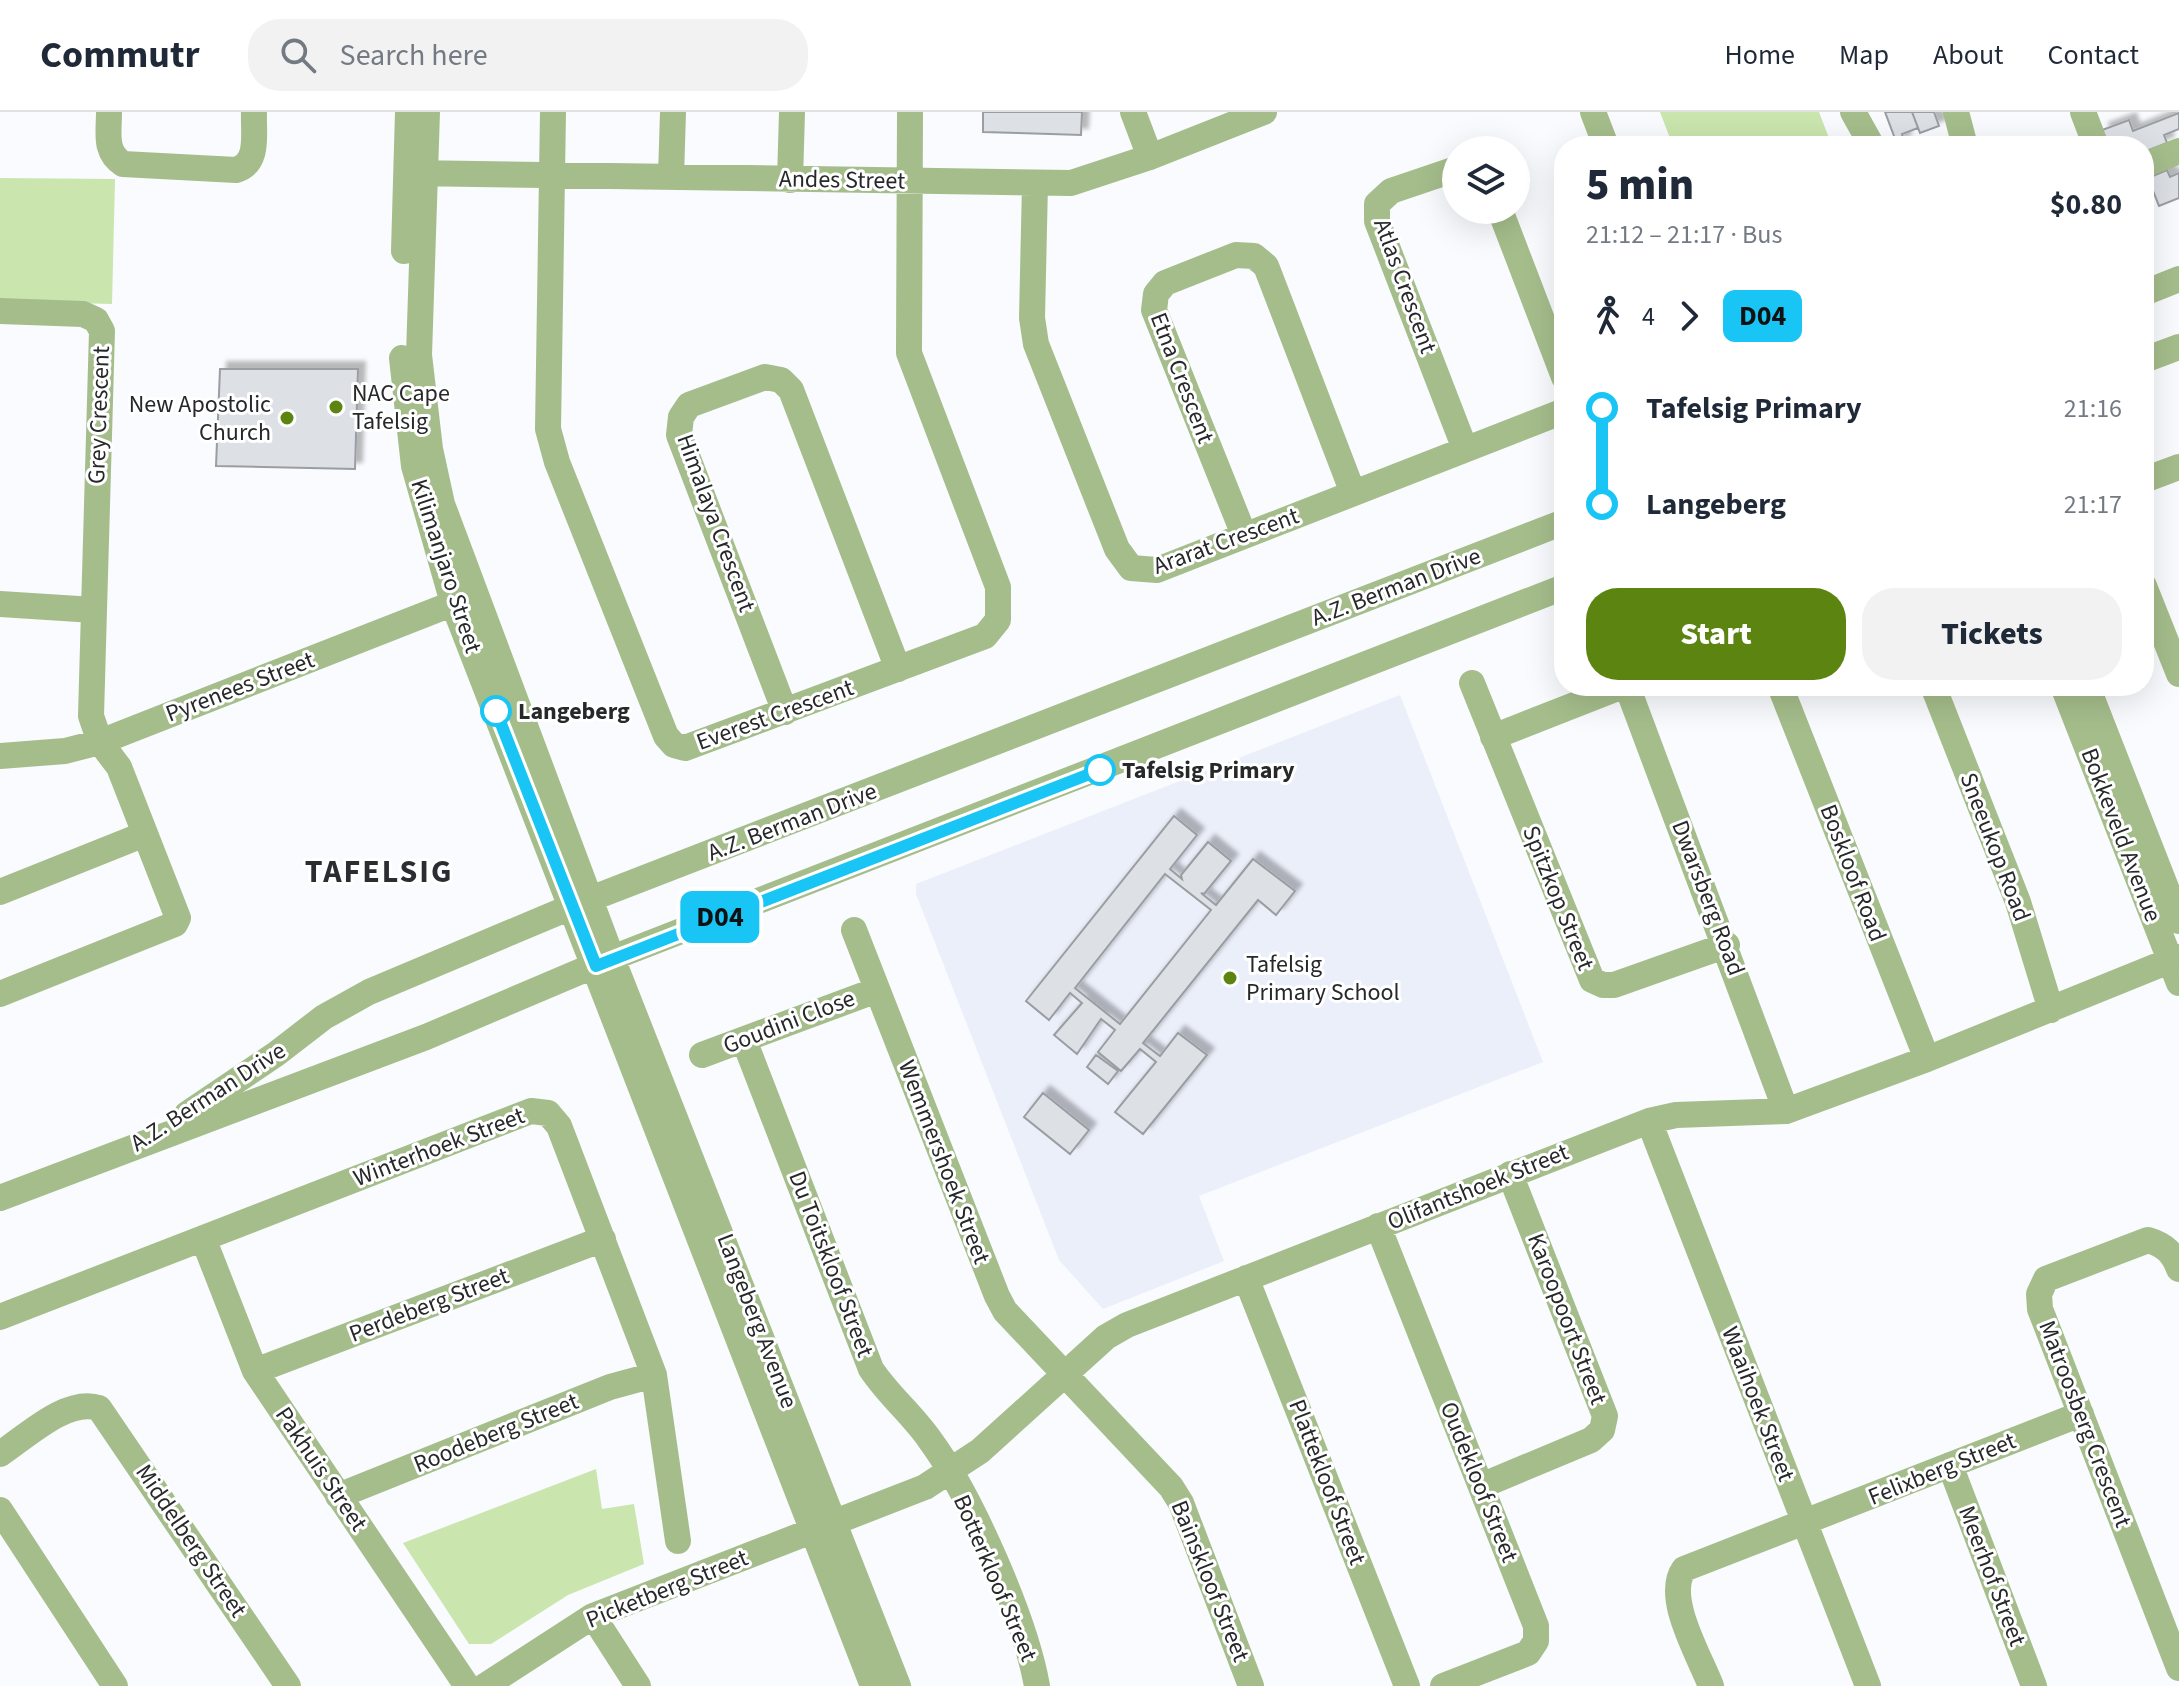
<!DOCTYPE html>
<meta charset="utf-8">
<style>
:root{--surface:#fff;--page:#f2f2f3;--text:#1f2937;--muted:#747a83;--line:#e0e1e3;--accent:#5b8510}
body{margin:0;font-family:"Source Sans 3",sans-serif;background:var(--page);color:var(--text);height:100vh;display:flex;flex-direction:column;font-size:30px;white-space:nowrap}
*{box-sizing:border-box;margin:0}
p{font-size:26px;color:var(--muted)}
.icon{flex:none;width:44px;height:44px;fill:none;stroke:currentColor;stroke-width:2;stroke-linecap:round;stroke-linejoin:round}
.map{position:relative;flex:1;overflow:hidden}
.drawer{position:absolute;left:1554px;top:24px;width:600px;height:560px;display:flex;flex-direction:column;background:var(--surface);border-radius:32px;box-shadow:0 8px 32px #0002}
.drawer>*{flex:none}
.badge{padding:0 16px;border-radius:12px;font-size:28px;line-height:52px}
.fabs{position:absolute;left:1442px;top:24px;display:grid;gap:16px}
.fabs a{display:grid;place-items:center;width:88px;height:88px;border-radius:50%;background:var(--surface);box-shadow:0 8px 32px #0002;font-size:40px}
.map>.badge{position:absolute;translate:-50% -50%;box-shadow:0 0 0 4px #fff}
.legs{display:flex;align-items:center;gap:12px;height:88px;padding:0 32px;font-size:26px}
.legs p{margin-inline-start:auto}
.overview{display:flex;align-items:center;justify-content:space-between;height:136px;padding:0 32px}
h1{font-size:44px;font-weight:800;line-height:60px}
.action{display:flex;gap:16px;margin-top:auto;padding:16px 32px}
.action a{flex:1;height:92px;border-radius:32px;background:var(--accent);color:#fff;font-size:32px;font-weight:800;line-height:92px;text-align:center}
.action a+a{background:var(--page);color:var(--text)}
ul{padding:0 32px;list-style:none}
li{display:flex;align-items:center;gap:28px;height:96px;font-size:30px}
li i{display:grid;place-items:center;width:12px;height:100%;margin:0 10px;background:currentColor}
li i::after{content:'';width:20px;height:20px;margin:-10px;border:6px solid;border-radius:50%;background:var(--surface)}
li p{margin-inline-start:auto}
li:first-child i{background:linear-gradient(#0000 50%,currentColor 0)}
li:last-child i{background:linear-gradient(currentColor 50%,#0000 0)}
header{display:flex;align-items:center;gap:48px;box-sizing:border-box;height:112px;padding:0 40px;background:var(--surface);border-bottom:2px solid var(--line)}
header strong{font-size:38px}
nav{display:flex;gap:44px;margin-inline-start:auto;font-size:28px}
.search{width:560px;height:72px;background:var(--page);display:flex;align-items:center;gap:20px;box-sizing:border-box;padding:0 28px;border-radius:32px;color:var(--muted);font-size:30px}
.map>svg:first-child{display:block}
.built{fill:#ebeffa}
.green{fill:#cae5ad}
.building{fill:#dde0e5;stroke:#9a9da2;stroke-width:2;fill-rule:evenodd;filter:url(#shadow)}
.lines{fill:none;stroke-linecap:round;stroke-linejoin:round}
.minor{stroke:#a5bd8b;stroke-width:26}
.line-1-casing{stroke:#fff;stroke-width:18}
.line-1{stroke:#18c5f4;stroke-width:12}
.poi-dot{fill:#5b8510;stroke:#fff;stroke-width:3}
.stop-1-dot{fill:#fff;stroke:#18c5f4;stroke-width:4}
.labels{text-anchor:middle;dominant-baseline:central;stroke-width:6;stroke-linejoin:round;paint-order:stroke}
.street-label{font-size:24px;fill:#27282a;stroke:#fff}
.poi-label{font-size:24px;fill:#27282a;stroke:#fff;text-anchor:start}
.stop-label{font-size:24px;font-weight:bold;fill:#27282a;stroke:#fff;text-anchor:start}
.district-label{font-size:32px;font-weight:bold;letter-spacing:2px;fill:#2b2d31;stroke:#fff}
</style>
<header>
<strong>Commutr</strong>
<div class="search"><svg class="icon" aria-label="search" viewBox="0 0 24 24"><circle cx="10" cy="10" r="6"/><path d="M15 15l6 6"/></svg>Search here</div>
<nav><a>Home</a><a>Map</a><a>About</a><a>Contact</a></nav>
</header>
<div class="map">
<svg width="2179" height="1574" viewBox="0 0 2179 1574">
<defs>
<filter id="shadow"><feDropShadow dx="7" dy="-7" stdDeviation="2" flood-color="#0004"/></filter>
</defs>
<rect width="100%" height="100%" fill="#f9fbfe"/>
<!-- built -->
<path class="built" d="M1400,583L1543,950L1199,1084L1224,1149L1103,1197L1059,1148L916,782V772Z"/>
<!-- green -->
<path class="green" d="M1660,0H1819L1832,34H1673Z
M0,66L115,67L112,192L0,189Z
M596,1357L602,1397L634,1392L644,1452L568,1483L491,1532H469L403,1431Z"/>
<!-- building -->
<path class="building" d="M983,0H1082L1081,23L983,20Z
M1885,0H1912L1918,16L1902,22L1904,29L1897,32Z
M1912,0H1934L1939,14L1920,21Z
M2179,1V17L2164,23L2167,31L2144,40V34H2108L2102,18L2129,8L2133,19Z
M2167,58L2170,65L2179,61V86L2159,94L2148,66Z
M220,257H358L355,357L216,354Z
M1174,704L1197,723L1170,757L1182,767L1181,763L1208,730L1231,749L1204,782L1201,781L1216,793L1253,747L1295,779L1276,803L1258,788L1143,931L1160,944L1178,921L1207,943L1143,1022L1115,1000L1156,950L1140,937L1121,959L1098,940L1115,918L1101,907L1077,942L1054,923L1082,891L1070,881L1049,908L1026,889ZM1165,762L1211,798L1120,912L1075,876Z
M1096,943L1118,959L1108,972L1087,955Z
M1043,981L1089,1018L1070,1042L1024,1005Z"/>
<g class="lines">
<!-- minor -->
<path class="minor" d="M109,0C109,21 104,40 123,52L236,58C260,51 253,21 254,0
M427,0L419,243L430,337L442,392L612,846L898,1574
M553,0L548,317L557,350L666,624L674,633L685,636L985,524L998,508V475L909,241L910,0
M1133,0L1150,45
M1593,0L1606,34
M1853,0L1872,34
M1956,0L1965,34
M2083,0L2096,34
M2144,53L2179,39
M1456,57L1391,79L1377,92V109L1465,337
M410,61L1071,71L1150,45L1264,0
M671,65L673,0
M790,68L792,0
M1035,72L1032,206L1036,232L1117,437L1131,456L1157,458L1564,299
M1500,98L1564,265
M404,139L408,0
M2144,181L2179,167
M0,199L83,202L96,208L102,219L94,498L0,492
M402,246L414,354L453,491L873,1574
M2144,248L2179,235
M2144,368L2179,355
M1244,423L1154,198L1156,182L1165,171L1236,143L1254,144L1266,154L1353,381
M2144,474L2179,562
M1472,571L1592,868L1603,873H1614L1727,833
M1627,574L1786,999
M1780,574L1927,947
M1933,574L2018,790L2051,898
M2063,574L2179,871
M2087,574L2179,809
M785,600L679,323L681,305L689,293L765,265L781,268L791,278L898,557
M1493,625L1623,574
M0,644L65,639L100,630L467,486
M0,780L145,722
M854,818L997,1184L1005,1199L1171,1375L1181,1391L1251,1574
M0,882L175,812L178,806L119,655L100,630L91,604L94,498
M744,928L871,1257C888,1283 912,1302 930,1328C971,1384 1025,1506 1037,1574
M702,943L877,878
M187,1002L276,942L324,905L369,880L590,787L1564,410
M1649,1009L1868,1574
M0,1086L426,925L612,846L1564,475
M1378,1114L1536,1514V1529L1528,1541L1443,1574
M203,1126L255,1259L467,1574
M2179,1157C2173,1141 2165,1133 2148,1128L2046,1167L2039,1182L2040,1197L2179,1556
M1246,1166L1407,1574
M0,1205L531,999L548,1001L559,1014L654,1263L678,1429
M255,1259L603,1127
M0,1342C26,1325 67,1285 99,1296L288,1574
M1950,1353L2034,1574
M1481,1374L1591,1328L1602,1318L1605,1304L1510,1062
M338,1384L610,1275L654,1263
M0,1398L115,1574
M593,1504L638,1574
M485,1574L593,1504L925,1375L980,1339L1106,1225L1127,1213L1649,1009L1676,1003L1786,999L1927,947L2179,845
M1711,1574C1699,1543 1664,1485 1684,1457L2081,1302"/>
</g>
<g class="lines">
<!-- line-1 casing -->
<g class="line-1-casing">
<path id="line-1" d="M496,599L596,854L1100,658"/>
</g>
<!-- line-1 -->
<use href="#line-1" class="line-1"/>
</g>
<!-- markers -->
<g class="poi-dot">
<circle cx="336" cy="295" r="8"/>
<circle cx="287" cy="306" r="8"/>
<circle cx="1230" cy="866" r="8"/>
</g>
<g class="stop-1-dot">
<circle cx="496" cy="599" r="14"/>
<circle cx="1100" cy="658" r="14"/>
</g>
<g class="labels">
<!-- street labels -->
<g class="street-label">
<text transform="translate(842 68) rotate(1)">Andes Street</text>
<text transform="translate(1405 174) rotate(70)">Atlas Crescent</text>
<text transform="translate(1182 266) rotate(69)">Etna Crescent</text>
<text transform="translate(99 303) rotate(-88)">Grey Crescent</text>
<text transform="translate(716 411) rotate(70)">Himalaya Crescent</text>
<text transform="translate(1226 429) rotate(-20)">Ararat Crescent</text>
<text transform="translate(446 454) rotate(72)">Kilimanjaro Street</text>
<text transform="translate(1396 475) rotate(-21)">A.Z. Berman Drive</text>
<text transform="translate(240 575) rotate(-21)">Pyrenees Street</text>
<text transform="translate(775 603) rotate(-20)">Everest Crescent</text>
<text transform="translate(792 710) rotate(-21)">A.Z. Berman Drive</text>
<text transform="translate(2121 723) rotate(69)">Bokkeveld Avenue</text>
<text transform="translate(1995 735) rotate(69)">Sneeukop Road</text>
<text transform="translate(1853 761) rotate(69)">Boskloof Road</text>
<text transform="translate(1558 786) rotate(68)">Spitzkop Street</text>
<text transform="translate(1708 786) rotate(69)">Dwarsberg Road</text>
<text transform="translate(789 910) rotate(-21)">Goudini Close</text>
<text transform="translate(208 985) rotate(-33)">A.Z. Berman Drive</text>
<text transform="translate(439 1035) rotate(-21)">Winterhoek Street</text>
<text transform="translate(944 1050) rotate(69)">Wemmershoek Street</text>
<text transform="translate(1478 1075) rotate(-22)">Olifantshoek Street</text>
<text transform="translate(831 1152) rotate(69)">Du Toitskloof Street</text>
<text transform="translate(429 1193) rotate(-21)">Perdeberg Street</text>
<text transform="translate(1567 1207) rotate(69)">Karoopoort Street</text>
<text transform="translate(757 1209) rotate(69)">Langeberg Avenue</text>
<text transform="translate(1758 1292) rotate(69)">Waaihoek Street</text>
<text transform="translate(2085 1312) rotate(69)">Matroosberg Crescent</text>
<text transform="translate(496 1321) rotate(-22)">Roodeberg Street</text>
<text transform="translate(321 1357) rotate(56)">Pakhuis Street</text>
<text transform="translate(1942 1357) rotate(-22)">Felixberg Street</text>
<text transform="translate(1327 1370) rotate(69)">Plattekloof Street</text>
<text transform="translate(1479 1370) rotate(68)">Oudekloof Street</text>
<text transform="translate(191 1429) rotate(56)">Middelberg Street</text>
<text transform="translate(1992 1464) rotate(69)">Meerhof Street</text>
<text transform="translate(995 1466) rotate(67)">Botterkloof Street</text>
<text transform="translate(1210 1469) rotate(68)">Bainskloof Street</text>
<text transform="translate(667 1477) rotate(-22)">Picketberg Street</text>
</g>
<!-- poi labels -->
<g class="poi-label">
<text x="352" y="281">NAC Cape<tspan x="352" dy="28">Tafelsig</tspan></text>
<text x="271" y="292" text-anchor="end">New Apostolic<tspan x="271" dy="28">Church</tspan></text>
<text x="1246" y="852">Tafelsig<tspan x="1246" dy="28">Primary School</tspan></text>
</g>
<!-- stop labels -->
<g class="stop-label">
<text x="518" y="599">Langeberg</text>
<text x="1122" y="658">Tafelsig Primary</text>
</g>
<!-- district labels -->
<g class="district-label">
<text x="379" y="760">TAFELSIG</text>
</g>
</g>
</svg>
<div class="fabs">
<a><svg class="icon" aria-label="layers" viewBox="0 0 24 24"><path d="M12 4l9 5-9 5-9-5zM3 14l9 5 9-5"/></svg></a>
</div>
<b class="badge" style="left:720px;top:805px;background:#18c5f4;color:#111">D04</b>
<section class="drawer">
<div class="overview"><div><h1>5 min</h1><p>21:12 – 21:17 · Bus</p></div><b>$0.80</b></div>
<div class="legs"><svg class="icon" aria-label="walk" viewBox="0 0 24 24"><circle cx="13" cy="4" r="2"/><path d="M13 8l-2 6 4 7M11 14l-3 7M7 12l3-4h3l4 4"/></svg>4<svg class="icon" aria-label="forward" viewBox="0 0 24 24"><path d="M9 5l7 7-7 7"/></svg><b class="badge" style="background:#18c5f4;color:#111">D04</b></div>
<ul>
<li><i style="color:#18c5f4"></i><b>Tafelsig Primary</b><p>21:16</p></li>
<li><i style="color:#18c5f4"></i><b>Langeberg</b><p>21:17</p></li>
</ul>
<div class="action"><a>Start</a><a>Tickets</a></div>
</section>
</div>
